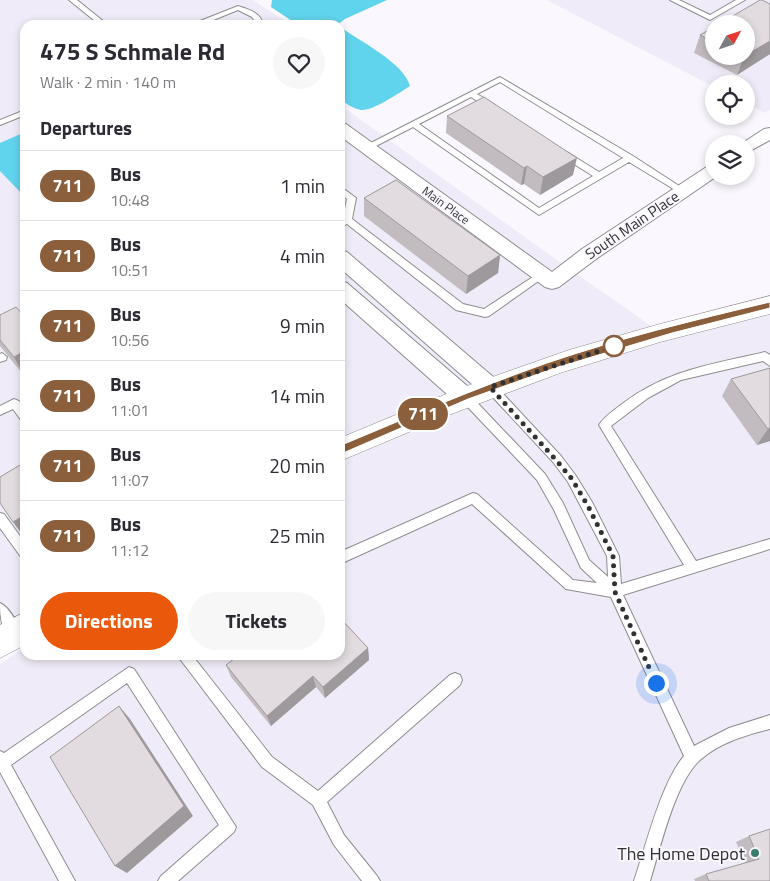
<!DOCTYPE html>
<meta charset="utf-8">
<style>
:root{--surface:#fff;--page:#f7f7f7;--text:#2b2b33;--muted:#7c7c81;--line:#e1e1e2;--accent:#ea580c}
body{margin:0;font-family:"Titillium Web",sans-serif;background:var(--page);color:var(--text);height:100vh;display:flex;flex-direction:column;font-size:19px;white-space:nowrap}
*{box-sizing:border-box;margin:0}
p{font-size:16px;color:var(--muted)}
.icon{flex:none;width:28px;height:28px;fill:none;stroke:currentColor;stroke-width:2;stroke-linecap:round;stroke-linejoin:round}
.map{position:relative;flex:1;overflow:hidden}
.details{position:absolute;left:20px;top:20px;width:325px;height:640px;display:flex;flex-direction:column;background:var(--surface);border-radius:15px;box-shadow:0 2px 8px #0003}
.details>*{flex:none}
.badge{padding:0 10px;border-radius:16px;font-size:18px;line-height:32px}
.needle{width:32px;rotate:50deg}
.controls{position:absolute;left:705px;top:15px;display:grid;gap:10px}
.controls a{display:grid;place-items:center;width:50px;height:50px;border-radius:50%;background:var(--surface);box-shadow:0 2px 8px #0003;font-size:25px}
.you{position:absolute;width:25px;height:25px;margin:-12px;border:4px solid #fff;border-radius:50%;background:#1a73e8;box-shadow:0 0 0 8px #1a73e833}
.map>.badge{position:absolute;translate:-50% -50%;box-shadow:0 0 0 2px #fff}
h2{padding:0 20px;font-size:19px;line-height:45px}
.round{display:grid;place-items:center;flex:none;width:52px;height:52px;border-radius:26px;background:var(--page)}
.summary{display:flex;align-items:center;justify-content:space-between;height:85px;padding:0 20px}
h1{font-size:24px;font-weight:700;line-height:38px}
.primary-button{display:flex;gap:10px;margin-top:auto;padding:10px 20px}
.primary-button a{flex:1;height:58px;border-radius:30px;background:var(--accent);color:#fff;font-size:20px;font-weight:700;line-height:58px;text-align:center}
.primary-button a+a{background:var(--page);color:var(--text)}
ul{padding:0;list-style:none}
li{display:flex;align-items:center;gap:15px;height:70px;padding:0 20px;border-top:1px solid var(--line)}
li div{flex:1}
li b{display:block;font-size:19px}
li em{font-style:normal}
li .badge{min-width:55px;font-weight:700;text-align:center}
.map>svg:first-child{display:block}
.built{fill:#f0ebf8;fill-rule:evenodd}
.water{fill:#61d4ed}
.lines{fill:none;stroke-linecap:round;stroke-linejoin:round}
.service-casing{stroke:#8e8c91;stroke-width:2}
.minor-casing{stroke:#8e8c91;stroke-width:2}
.secondary-casing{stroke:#8e8c91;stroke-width:1}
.service{fill:#fff;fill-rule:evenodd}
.minor{fill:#fff;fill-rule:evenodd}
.secondary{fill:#fff;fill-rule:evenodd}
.wall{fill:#c2bcc0}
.shaded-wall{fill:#9e999c}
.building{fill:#e2dbdf;stroke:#9e999c}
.line{fill:#8b5e3c;stroke:#fff}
.walk{stroke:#313032;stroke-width:5;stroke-dasharray:0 9}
.stop-dot{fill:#fff;stroke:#8b5e3c;stroke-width:2.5}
.poi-dot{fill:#3a7d70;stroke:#faf8fe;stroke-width:2}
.labels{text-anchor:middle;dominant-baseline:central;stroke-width:4;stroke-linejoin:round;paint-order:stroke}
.far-street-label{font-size:12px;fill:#313032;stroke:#faf8fe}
.street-label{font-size:15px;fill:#313032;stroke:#faf8fe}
.near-poi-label{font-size:18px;fill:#313032;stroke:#faf8fe;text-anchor:end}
</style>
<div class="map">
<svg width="770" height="881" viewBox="0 0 770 881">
<rect width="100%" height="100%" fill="#faf8fe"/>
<!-- built -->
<path class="built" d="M0,0H253L291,25H25V621L0,636Z
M547,0H770V110L765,113L746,104V84H714V87ZM714,24H746V56H714Z
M340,105L547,253L657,330L340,443Z
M770,315V881H0V664L25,647V655H340V460L490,396L675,337Z"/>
<!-- water -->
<path class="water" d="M272,0H387L345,19L337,25H298L271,7Z
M340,27C360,41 404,63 410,86C399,93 373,111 361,110C352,108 347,104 340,99V61L342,55L340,54Z
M25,132V197L0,171V143Z"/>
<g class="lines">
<!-- service casing -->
<g class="service-casing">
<path id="service" d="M69,0H77L108,25H100Z
M670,0H679L710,15L736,0H745L710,20Z
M238,6C248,9 262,13 263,25H254L256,23L252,17L238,10L201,25H190Z
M500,77L633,156L687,191L683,194L680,193L629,162L539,215L413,127L370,149H364L363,147ZM500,82L623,158L599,172L567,152H561V156L593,176L539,208L419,124L471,97L489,109H495V105L477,94Z
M25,110V115L0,125V120Z
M340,186L356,198L352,219L463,304L484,309L539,273H545L547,275L489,316L485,317L456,310L347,224L340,227V220L343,218L347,199L340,193Z
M765,352L770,355V366L763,361L681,380L648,398L611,426L696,561L770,539V549L623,595L694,746L729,728L770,715V729C746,735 719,743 700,760C675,782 660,849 650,881H634C646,846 661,783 684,756L611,597L566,589L472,504L340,564V552L473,493L477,494L573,580L597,583L581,568L554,510L537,480L461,400L460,397L465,393L469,394L545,474L563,503L589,560L608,577L607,556L568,482L553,462L486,390L485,387L490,383L494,384L561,456L576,476L592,502L619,556L621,584L684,565L599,425C604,417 614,410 622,404C669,369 710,365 765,352Z
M2,353L7,357L6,360L0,362V354Z
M14,399C25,402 25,412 25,421L21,420L13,409L0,415V406Z
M0,513L4,514L25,543V559L21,557L0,528Z
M0,603C9,607 18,624 22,633L20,637L15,639C1,634 0,616 0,603Z
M177,655H192L272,757L318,791L450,675L455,673L460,675L462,680L460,685L327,802L344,835L377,876L380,881H362L334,845L313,805L262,767Z
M129,667L134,669L236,827L234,832L178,881H158L161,876L219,825L127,683L11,765L75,881H59L0,772V751L4,753Z"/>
</g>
<!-- minor casing -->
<g class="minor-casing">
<path id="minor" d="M340,123L346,124L552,272L582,249L708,166L714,165V176H717L596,259L559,287L552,289L545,287L340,136Z
M770,128V140L746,153V144H741L764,129Z
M340,250L347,252L498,381L501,387L498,393L490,395L482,393L340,268Z
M340,281L347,283L473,391L476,397L473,403L465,406L457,403L340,299Z"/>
</g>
<!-- secondary casing -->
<g class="secondary-casing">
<path id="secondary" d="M770,296V314L660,342L560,373L454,413L340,461V438L461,388L569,350L660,324Z
M25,612V645L0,658V625Z"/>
</g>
<!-- service -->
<use href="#service" class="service"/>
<!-- minor -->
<use href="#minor" class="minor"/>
<!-- secondary -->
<use href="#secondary" class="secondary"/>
</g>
<!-- wall -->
<path class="wall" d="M770,4V54L737,75L694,53L700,35L714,27V56H746Z
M447,116L573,175L540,195L524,184L521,185L446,133Z
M364,198L500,255L498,273L466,294L364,216Z
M0,315L25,317V377L0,346Z
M770,368V441L757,445L722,396L731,379Z
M368,648L369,660L325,698L316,687L271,726L231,677L226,665Z
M749,836L770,881H695L694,879L706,874L745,863L736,842Z"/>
<!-- shaded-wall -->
<path class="shaded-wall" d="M770,41V54L737,75L744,57L746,56V55Z
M577,158L573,175L540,195L543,177Z
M527,166L524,184L521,185L524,168Z
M500,255L498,273L466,294L468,276Z
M25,351V377L14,357Z
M770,428V441L757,445L768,429Z
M25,515V536L24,537L13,522Z
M368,648L369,660L325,698L323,687Z
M313,676L316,687L271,726L267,716Z
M119,706L130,719L193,816L127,873L115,866Z"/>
<!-- building -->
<path class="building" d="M760,0H762L770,4V41L746,55V24H719Z
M714,27V42L700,35Z
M484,97L577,158L543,177L527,166L524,168L447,116Z
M396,180L500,255L468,276L364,198Z
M16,307L25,317V351L14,357L0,340V315Z
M770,368V428L768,429L731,379Z
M25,462V515L13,522L0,503V477Z
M340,618L368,648L323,687L313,676L267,716L226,665L239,655H340Z
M119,706L184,806L115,866L50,757Z
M770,829V881H709L706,874L759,859L749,836Z"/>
<!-- line -->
<path class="line" d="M770,302V308L672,333L555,368L468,399L343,453L340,454L335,450L337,447C406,418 476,388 547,363C620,338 695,320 770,302Z"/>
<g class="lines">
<!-- walk -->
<path class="walk" d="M614,346L490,387L556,460L572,479L588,506L613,556L615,592L656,683"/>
</g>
<!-- markers -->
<circle class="stop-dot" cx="614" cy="346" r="10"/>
<circle class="poi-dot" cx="755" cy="853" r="5"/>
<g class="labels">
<!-- far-street labels -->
<g class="far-street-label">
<text transform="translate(446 205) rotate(36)">Main Place</text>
</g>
<!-- street labels -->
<g class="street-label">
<text transform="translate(632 225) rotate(-34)">South Main Place</text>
</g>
<!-- near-poi labels -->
<g class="near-poi-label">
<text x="745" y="853">The Home Depot</text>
</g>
</g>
</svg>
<div class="controls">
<a><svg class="needle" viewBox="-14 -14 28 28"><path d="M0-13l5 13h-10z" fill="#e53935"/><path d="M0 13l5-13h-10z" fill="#7c7c81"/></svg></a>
<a><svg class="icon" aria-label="locate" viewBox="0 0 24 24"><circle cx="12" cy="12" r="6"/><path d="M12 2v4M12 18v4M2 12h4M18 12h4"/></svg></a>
<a><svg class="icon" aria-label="layers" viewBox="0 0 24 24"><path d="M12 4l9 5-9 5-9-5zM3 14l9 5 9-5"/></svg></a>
</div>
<div class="you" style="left:656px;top:683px"></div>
<b class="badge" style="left:423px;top:414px;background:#8b5e3c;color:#fff">711</b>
<section class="details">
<div class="summary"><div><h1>475 S Schmale Rd</h1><p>Walk · 2 min · 140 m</p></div><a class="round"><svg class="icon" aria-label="heart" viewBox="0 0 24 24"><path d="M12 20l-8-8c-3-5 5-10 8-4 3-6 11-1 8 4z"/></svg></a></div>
<h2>Departures</h2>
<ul>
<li><span class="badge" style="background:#8b5e3c;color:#fff">711</span><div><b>Bus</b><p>10:48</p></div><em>1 min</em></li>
<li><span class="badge" style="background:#8b5e3c;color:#fff">711</span><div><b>Bus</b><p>10:51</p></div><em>4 min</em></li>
<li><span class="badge" style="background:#8b5e3c;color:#fff">711</span><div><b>Bus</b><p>10:56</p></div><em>9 min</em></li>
<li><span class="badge" style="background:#8b5e3c;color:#fff">711</span><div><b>Bus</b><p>11:01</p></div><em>14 min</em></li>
<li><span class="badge" style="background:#8b5e3c;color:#fff">711</span><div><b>Bus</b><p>11:07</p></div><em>20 min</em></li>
<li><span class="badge" style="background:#8b5e3c;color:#fff">711</span><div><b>Bus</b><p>11:12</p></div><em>25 min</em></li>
</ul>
<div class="primary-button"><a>Directions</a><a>Tickets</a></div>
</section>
</div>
